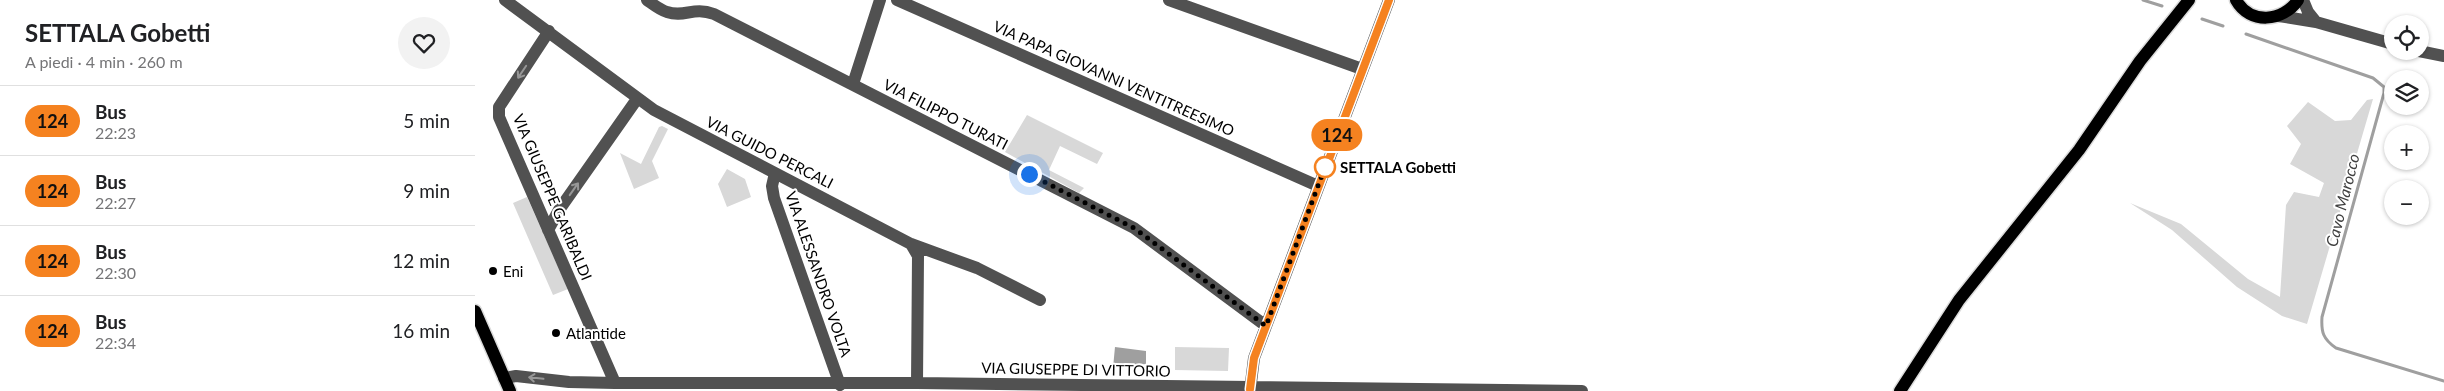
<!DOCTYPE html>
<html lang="it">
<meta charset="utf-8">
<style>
:root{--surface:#fff;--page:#f2f2f2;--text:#202124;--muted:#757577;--line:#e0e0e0}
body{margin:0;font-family:Lato,sans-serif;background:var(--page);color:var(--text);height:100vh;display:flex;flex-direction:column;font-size:19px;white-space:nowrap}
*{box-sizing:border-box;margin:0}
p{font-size:16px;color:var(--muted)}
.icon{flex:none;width:28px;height:28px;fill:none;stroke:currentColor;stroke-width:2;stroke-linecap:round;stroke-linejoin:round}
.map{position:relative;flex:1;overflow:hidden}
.sheet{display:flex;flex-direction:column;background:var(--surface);width:475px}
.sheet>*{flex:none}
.badge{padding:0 10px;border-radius:16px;font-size:18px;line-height:32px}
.controls{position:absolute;left:1909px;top:15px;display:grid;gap:10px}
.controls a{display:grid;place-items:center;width:45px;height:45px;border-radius:50%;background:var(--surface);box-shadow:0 1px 4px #0004;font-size:25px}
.you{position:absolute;width:25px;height:25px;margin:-12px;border:4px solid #fff;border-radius:50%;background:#1a73e8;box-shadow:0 0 0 8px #1a73e833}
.map>.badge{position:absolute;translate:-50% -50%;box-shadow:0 0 0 2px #fff}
.round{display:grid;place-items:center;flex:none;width:52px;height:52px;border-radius:26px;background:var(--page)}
.summary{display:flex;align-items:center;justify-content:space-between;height:85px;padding:0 25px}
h1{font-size:24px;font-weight:700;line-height:38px}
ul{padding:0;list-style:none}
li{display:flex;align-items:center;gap:15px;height:70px;padding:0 25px;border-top:1px solid var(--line)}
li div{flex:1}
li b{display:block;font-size:19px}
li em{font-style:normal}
li .badge{min-width:55px;font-weight:700;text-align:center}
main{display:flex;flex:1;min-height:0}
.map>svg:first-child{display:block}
.green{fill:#d8d8d8}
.water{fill:#9f9f9f}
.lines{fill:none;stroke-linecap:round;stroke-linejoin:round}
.stream{stroke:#9f9f9f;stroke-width:3}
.major-casing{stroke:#dbdbdb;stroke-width:15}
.minor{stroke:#515151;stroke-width:12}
.major{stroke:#000;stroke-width:12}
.oneway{stroke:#979797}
.line-casing{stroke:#fff;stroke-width:11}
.line{stroke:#f58220;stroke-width:8}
.walk{stroke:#000;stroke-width:5;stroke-dasharray:0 9}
.stop-dot{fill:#fff;stroke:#f58220;stroke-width:2.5}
.poi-dot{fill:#000;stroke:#fff;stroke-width:2}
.labels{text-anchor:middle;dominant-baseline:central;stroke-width:4;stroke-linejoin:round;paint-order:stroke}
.street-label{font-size:15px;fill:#000;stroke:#fff}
.stop-label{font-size:15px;font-weight:bold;fill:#000;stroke:#fff;text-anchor:start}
.poi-label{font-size:15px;fill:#000;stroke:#fff;text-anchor:start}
.water-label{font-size:16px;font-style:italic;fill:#404040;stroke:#fff}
</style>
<main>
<section class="sheet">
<div class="summary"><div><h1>SETTALA Gobetti</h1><p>A piedi · 4 min · 260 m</p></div><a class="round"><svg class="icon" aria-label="heart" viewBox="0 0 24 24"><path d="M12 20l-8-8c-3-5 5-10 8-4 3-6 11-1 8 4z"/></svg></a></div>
<ul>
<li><span class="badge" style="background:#f58220;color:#111">124</span><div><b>Bus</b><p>22:23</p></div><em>5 min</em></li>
<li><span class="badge" style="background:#f58220;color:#111">124</span><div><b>Bus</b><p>22:27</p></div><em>9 min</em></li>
<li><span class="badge" style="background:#f58220;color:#111">124</span><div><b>Bus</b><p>22:30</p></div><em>12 min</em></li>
<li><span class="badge" style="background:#f58220;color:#111">124</span><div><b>Bus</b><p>22:34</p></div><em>16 min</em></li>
</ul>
</section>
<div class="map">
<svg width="1969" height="391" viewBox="0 0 1969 391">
<rect width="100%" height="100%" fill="#fff"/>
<!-- green -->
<path class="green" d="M1898,99L1832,324L1807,316L1762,287L1697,230L1655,203L1706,224L1773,279L1805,297L1811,205L1819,192L1844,197L1849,183L1815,164L1826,144L1812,126L1833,102L1860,121L1876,120L1892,100Z
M552,115L628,153L622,164L585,146L574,170L609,188L604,193L530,152Z
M187,126L193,129L177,161L184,178L159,189L145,153L166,164L184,127Z
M252,169L270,179L276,197L252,207L243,184Z
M52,197L93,289L78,295L38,203Z
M700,347L754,348L753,371L700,370Z"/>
<!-- water -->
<path class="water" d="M640,347L671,351V364L638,368Z"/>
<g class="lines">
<!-- stream -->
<path class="stream" d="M1668,0L1687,6
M1727,19L1748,26
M1771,34L1898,78L1909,87V93L1847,317C1846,332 1848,339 1861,348L1969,381"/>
<!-- major casing -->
<g class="major-casing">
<path id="major" d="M1761,0C1775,25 1808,22 1823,0
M0,311L35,391
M1425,391L1484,300L1604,150L1665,61L1714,0"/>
</g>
<!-- minor -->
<path class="minor" d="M30,0L179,110L436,244L502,268L565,300
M172,0C179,5 185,10 192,12C210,18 218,6 239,14L659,228L791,326
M422,0L843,186
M694,0L887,69
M1804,16L1841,22L1833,12L1828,0
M1841,22L1918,44
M74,31L24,107V117L140,383
M1944,51L1969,56
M378,84L405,0
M300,173L297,186L299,198L365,385
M73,230L84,210L162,99
M436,244L443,256L442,383
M29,378L41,376L94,382L140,383H442L1107,391
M775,391L779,358L914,0"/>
<!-- major -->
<use href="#major" class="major"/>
</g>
<!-- one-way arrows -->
<defs><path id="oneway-shaft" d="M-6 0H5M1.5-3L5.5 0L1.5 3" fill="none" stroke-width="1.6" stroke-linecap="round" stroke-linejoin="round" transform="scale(1.25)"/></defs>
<g class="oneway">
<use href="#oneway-shaft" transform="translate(47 72) rotate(124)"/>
<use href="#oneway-shaft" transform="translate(99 189) rotate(-55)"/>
<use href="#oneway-shaft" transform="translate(61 378) rotate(-174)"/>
</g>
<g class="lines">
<!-- line casing -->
<g class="line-casing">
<path id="line" d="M775,389L779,358L914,0"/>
</g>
<!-- line -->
<use href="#line" class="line"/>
<!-- walk -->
<path class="walk" d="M554,174L659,228L791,326L850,167"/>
</g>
<!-- markers -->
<circle class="stop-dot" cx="850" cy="167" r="10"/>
<g class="poi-dot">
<circle cx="18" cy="271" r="5"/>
<circle cx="81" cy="333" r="5"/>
</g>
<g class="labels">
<!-- street labels -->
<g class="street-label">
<text transform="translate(639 78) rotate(24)">VIA PAPA GIOVANNI VENTITREESIMO</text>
<text transform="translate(471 114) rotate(27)">VIA FILIPPO TURATI</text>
<text transform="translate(295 152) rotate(27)">VIA GUIDO PERCALI</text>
<text transform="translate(78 197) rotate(67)">VIA GIUSEPPE GARIBALDI</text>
<text transform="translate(344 274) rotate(71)">VIA ALESSANDRO VOLTA</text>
<text transform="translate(601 369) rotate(1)">VIA GIUSEPPE DI VITTORIO</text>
</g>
<!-- stop labels -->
<g class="stop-label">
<text x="865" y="167">SETTALA Gobetti</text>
</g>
<!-- poi labels -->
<g class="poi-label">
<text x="28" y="271">Eni</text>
<text x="91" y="333">Atlantide</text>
</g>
<!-- water labels -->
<g class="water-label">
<text transform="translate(1867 200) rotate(-76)">Cavo Marocco</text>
</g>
</g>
</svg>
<div class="controls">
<a><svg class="icon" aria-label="locate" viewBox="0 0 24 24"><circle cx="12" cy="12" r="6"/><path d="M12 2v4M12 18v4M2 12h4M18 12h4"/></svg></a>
<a><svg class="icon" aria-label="layers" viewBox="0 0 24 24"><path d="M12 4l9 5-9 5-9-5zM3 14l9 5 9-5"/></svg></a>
<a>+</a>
<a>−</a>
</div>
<div class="you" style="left:554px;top:174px"></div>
<b class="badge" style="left:862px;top:135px;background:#f58220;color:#111">124</b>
</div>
</main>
